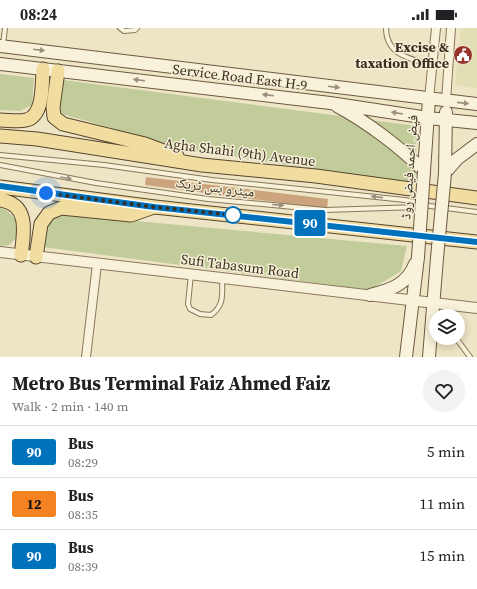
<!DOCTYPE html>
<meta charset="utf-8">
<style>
:root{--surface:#fff;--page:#f2f2f2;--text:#202124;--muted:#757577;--line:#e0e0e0}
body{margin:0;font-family:"Source Serif 4","Noto Naskh Arabic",serif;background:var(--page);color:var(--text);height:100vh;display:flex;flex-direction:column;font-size:15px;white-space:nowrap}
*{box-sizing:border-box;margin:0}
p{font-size:13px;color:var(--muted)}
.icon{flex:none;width:22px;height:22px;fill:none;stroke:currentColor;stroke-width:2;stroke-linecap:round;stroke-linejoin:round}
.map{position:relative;height:329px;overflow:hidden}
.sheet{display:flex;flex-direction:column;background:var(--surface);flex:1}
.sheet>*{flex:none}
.badge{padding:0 8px;border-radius:3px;font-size:14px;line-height:26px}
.controls{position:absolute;left:429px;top:281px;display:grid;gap:8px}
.controls a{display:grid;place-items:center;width:36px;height:36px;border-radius:50%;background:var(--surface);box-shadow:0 2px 10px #0003;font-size:20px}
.you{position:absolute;width:20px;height:20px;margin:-10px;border:3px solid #fff;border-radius:50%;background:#1a73e8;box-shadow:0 0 0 6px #1a73e833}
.map>.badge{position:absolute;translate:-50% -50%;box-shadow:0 0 0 2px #fff}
.round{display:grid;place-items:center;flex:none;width:42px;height:42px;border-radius:21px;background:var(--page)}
.overview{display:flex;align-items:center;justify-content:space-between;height:68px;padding:0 12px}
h1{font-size:19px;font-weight:700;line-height:30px}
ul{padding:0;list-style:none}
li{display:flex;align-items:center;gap:12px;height:52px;padding:0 12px;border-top:1px solid var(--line)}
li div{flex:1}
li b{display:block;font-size:15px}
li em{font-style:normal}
li .badge{min-width:44px;font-weight:700;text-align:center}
.status{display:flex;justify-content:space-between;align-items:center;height:28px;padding:0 20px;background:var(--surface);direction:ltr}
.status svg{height:11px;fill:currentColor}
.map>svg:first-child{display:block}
.farmland{fill:#e3dfb4}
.green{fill:#c2cc9a}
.building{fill:#cba47d}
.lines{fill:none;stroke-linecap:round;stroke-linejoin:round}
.service-casing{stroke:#89775c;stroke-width:6}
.minor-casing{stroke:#89775c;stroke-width:10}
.tertiary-casing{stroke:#89775c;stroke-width:12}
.secondary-casing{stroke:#6b593f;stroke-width:14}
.primary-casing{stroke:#574530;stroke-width:15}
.service{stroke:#f8f2da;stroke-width:4}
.minor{stroke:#f8f2da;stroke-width:8}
.tertiary{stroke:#f8f2da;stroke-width:10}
.secondary{stroke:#f8f2da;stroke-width:12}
.primary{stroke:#f0dd9f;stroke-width:13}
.secondary-bridge-casing{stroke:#6b593f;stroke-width:14;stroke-linecap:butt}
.secondary-bridge{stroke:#f8f2da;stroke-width:12}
.oneway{fill:#99907d}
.line-casing{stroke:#fff;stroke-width:9}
.line{stroke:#0072bc;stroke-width:6}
.walk{stroke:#3a2e20;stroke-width:4;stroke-dasharray:0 7.2}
.stop-dot{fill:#fff;stroke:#0072bc;stroke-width:2}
.labels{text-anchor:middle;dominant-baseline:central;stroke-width:3;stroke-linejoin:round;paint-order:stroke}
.poi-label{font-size:14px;font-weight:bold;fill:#3a2e20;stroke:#f5efd6;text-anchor:end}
.street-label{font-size:14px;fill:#3a2e20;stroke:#f5efd6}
</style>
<div class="status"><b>08:24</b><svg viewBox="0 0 49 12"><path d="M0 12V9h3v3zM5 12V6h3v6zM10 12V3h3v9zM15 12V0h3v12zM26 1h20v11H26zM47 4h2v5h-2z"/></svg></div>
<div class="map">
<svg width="477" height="329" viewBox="0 0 477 329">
<rect width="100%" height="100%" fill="#eee5c6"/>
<!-- farmland -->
<path class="farmland" d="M461,0H477V60L455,57Z"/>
<!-- green -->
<path class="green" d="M0,46L34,50L32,77L20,83L0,82Z
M63,52L417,98L415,156L188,122L62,86L58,70Z
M0,180L5,181L15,190L17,209L9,217L0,218Z
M59,186L407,218L401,243L370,262L43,219L48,192Z"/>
<!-- building -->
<path class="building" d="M146,149L328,171L327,181L145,157Z"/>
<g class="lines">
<!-- service casing -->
<g class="service-casing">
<path id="service" d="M120,0L124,3L135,2L137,0
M386,0C386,27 410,31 432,37
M3,17L5,0
M0,127L104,137L212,152L405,172L430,178L477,184
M0,137L96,155L208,171L325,182L419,179
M191,246L188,276L190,281L200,286L211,287C225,277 222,265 222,250
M456,310L470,329"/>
</g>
<!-- minor casing -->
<g class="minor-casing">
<path id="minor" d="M429,71L436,0
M446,73L451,0
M86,329L97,236"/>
</g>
<!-- tertiary casing -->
<g class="tertiary-casing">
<path id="tertiary" d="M0,224L477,280"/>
</g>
<!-- secondary casing -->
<g class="secondary-casing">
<path id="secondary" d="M0,18L477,76
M0,36L330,75L428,90L477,95
M337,78C367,94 400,119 424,143
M424,143L429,71
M445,145L446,84
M445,145L457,131L477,116
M370,267C390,262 407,257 415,236
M406,329L418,229
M429,329L437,230"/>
</g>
<!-- primary casing -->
<g class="primary-casing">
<path id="primary" d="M58,43L53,79L54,89L63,96L145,116L177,128
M0,92C8,92 18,94 26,92C44,88 42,56 43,41
M0,108L37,111L202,137L316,148L477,170
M0,159L155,179L477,214
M0,172C30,176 24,205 21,227
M36,229L41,196L49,185L61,180L131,187L151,180"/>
</g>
<!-- service -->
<use href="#service" class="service"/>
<!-- minor -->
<use href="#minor" class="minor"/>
<!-- tertiary -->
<use href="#tertiary" class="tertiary"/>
<!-- secondary -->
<use href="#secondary" class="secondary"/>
<!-- primary -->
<use href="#primary" class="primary"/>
<!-- secondary-bridge casing -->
<g class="secondary-bridge-casing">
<path id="secondary-bridge" d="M418,229L424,143
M437,230L445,145"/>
</g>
<!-- secondary-bridge -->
<use href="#secondary-bridge" class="secondary-bridge"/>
</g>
<!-- one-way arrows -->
<defs><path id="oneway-solid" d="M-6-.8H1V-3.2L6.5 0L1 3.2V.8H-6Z"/></defs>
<g class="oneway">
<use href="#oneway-solid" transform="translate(39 22) rotate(7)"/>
<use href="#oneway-solid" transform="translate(139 52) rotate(-173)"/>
<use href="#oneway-solid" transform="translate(334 59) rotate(7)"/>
<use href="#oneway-solid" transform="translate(268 67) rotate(-173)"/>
<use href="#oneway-solid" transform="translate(463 75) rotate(6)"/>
<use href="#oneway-solid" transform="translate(397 85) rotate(-171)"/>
<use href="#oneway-solid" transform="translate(66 150) rotate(10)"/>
<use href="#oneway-solid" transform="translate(377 169) rotate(-174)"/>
<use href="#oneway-solid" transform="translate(278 177) rotate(5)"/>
</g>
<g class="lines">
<!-- line casing -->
<g class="line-casing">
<path id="line" d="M0,158L154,179L477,214"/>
</g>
<!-- line -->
<use href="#line" class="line"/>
<!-- walk -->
<path class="walk" d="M46,165L154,179L233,187"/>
</g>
<!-- icons -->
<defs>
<g id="civic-disc" transform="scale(1)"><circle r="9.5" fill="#97342d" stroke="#f5efd6"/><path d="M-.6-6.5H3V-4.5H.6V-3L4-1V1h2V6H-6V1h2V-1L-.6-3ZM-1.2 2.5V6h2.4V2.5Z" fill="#fff"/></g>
</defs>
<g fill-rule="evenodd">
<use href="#civic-disc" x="463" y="27"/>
</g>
<!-- markers -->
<circle class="stop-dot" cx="233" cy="187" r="8"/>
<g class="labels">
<!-- poi labels -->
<g class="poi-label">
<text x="449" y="19">Excise &amp;<tspan x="449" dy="16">taxation Office</tspan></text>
</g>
<!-- street labels -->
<g class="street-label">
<text transform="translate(240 49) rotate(7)">Service Road East H-9</text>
<text transform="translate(240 124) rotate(7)">Agha Shahi (9th) Avenue</text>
<text transform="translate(409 139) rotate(-86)">فیض احمد فیض روڈ</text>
<text transform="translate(215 159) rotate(7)">میٹرو بس ٹریک</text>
<text transform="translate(240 238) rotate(7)">Sufi Tabasum Road</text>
</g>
</g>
</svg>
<div class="controls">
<a><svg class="icon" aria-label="layers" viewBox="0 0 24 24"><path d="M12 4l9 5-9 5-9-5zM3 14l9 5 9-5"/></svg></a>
</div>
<div class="you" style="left:46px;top:165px"></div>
<b class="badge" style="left:310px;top:195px;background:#0072bc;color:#fff">90</b>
</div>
<section class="sheet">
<div class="overview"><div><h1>Metro Bus Terminal Faiz Ahmed Faiz</h1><p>Walk · 2 min · 140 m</p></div><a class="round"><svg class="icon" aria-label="heart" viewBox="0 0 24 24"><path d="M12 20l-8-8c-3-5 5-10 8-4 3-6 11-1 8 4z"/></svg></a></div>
<ul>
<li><span class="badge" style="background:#0072bc;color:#fff">90</span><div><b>Bus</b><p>08:29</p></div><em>5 min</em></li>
<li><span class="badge" style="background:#f58220;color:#111">12</span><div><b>Bus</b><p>08:35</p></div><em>11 min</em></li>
<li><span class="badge" style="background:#0072bc;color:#fff">90</span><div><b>Bus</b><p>08:39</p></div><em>15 min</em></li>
</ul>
</section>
